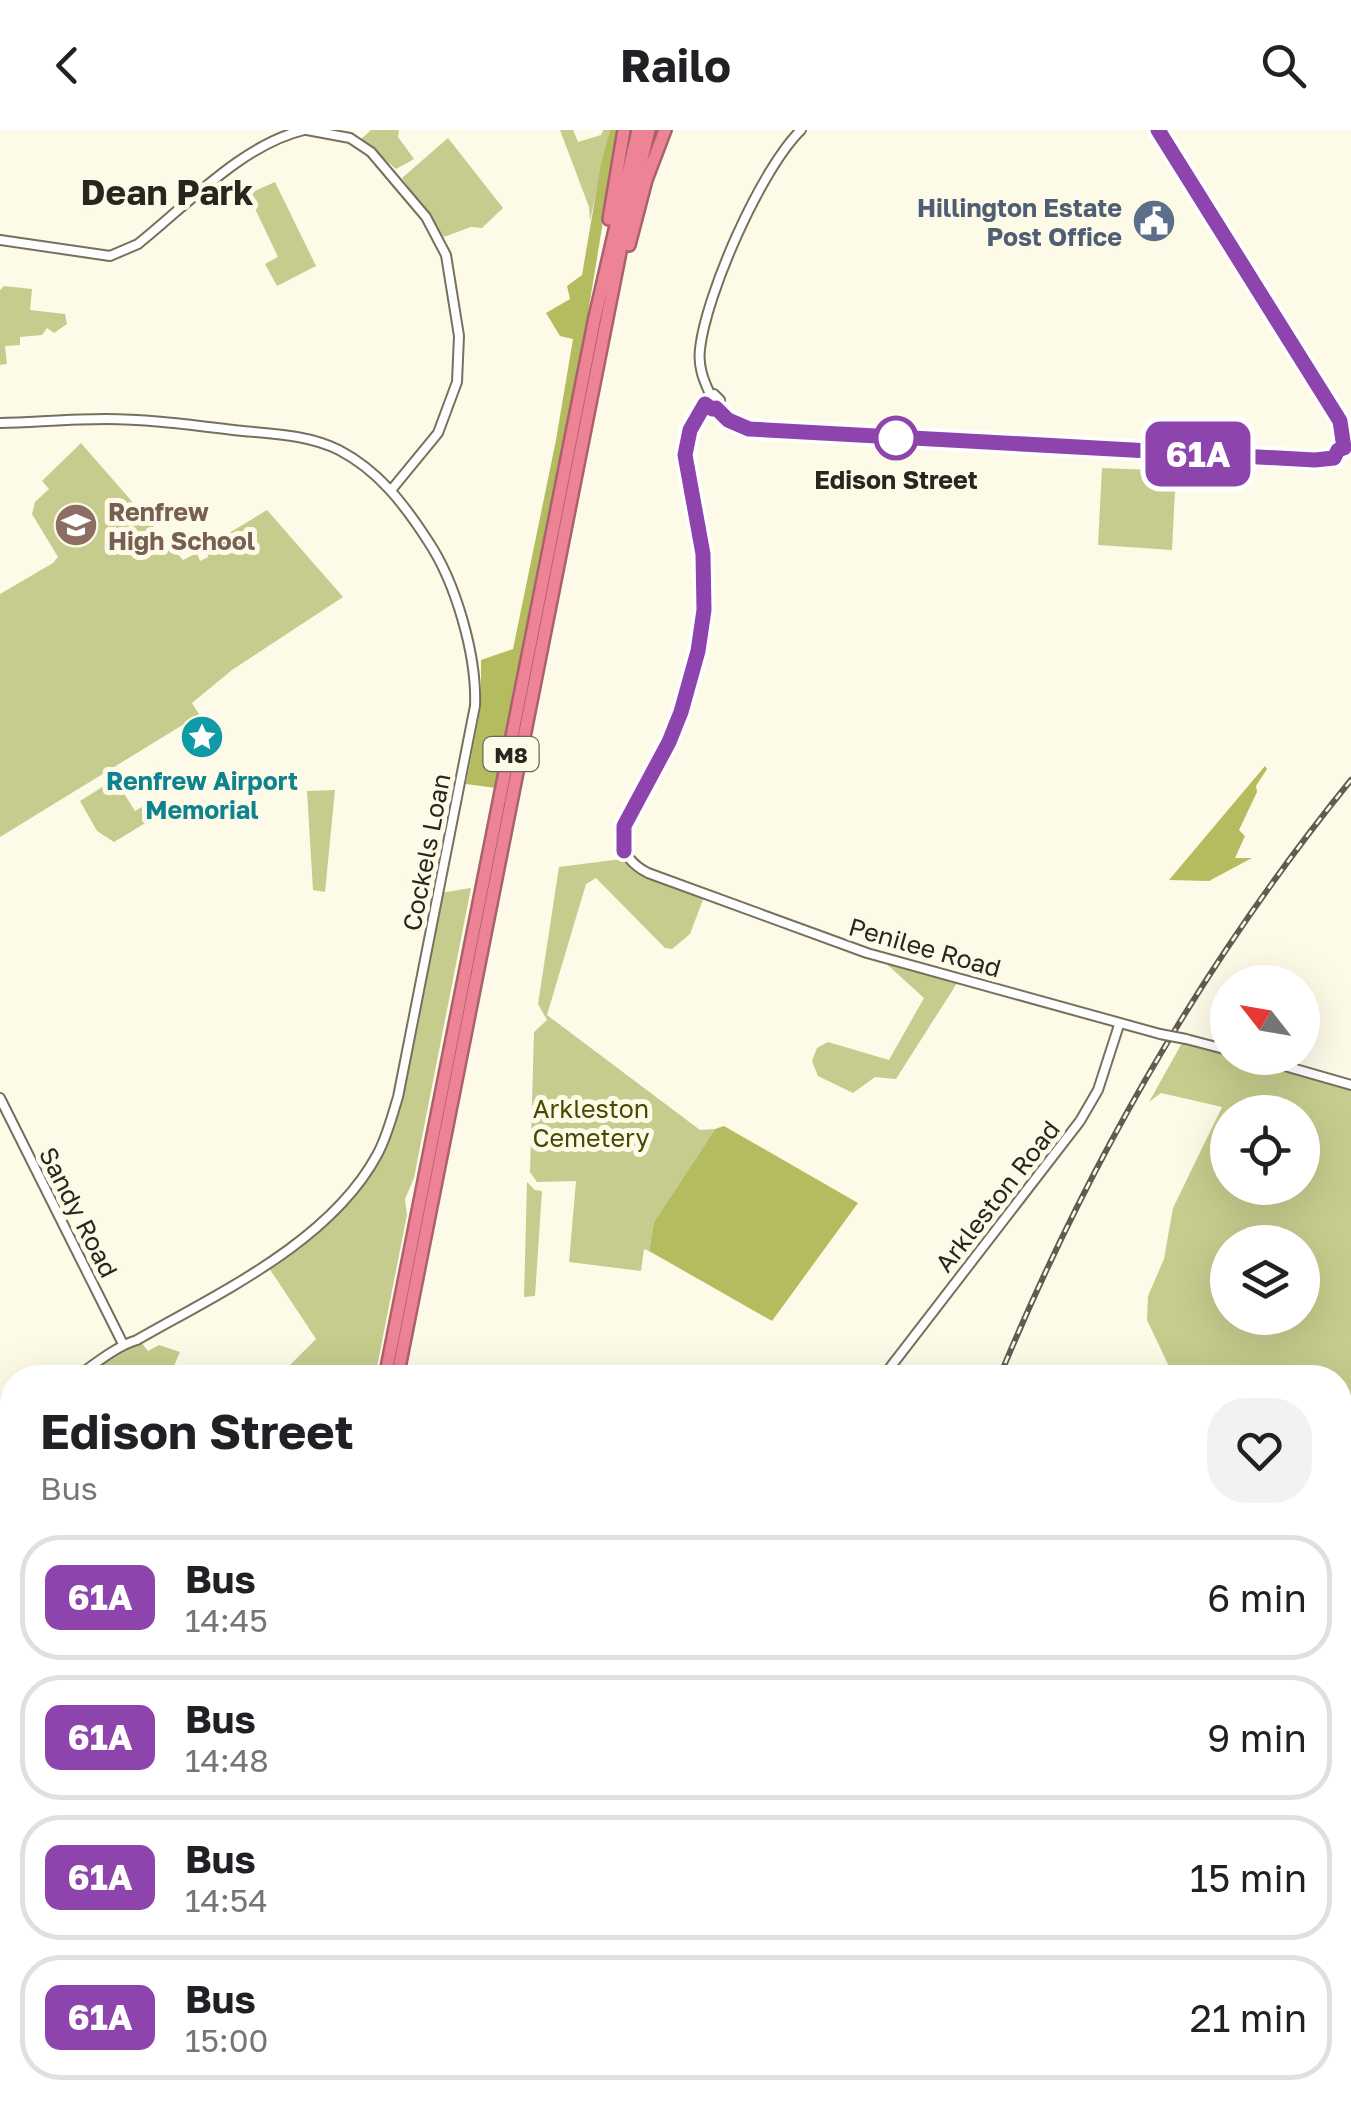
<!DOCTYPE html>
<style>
:root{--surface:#fff;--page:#f2f2f2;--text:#202124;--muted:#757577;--line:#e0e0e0}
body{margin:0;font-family:"Golos Text",sans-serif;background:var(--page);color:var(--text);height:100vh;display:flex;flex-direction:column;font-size:38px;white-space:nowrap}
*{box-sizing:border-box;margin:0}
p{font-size:32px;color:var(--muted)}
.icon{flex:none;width:55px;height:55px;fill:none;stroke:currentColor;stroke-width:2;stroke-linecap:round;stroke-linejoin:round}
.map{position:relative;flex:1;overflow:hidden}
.side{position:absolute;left:0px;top:1235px;width:1352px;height:750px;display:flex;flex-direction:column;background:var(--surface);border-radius:40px 40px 0 0;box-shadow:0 10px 40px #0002}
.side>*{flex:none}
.badge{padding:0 20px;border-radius:15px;font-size:35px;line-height:65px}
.needle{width:65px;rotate:301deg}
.tools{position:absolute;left:1210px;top:835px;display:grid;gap:20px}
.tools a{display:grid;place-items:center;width:110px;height:110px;border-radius:50%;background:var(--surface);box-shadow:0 10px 40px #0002;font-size:50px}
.map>.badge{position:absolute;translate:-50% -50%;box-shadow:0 0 0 5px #fff}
.round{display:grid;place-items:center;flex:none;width:105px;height:105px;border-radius:40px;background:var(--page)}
.head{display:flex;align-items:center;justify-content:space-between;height:170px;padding:0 40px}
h1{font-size:48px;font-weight:700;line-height:75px}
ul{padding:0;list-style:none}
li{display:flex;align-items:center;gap:30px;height:125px;margin:0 20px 15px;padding:0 20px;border:5px solid var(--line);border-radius:40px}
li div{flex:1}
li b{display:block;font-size:38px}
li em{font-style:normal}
li .badge{min-width:110px;font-weight:700;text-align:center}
header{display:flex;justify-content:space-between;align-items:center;height:130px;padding:0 40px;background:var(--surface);font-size:45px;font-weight:700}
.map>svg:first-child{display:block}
.green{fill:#c6cc8d;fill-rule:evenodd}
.forest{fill:#b5bc5f}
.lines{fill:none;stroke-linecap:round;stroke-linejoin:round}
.secondary-casing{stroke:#75715d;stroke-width:12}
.primary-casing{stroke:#a9626c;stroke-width:14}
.highway-casing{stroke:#a9626c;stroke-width:16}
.secondary{stroke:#fff;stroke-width:8}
.primary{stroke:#f5b5c0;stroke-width:9}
.highway{stroke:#ef8396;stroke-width:11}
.rail-casing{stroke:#5f5c52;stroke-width:6}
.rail{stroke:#fefae8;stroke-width:2.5;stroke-dasharray:8;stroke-linecap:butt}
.secondary-bridge-casing{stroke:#75715d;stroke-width:12;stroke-linecap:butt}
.secondary-bridge{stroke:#fff;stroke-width:8}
.line-casing{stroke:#fff;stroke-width:22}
.line{stroke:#8e44ad;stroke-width:15}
.stop-dot{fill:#fff;stroke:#8e44ad;stroke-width:5}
.labels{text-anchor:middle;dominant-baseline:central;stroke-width:10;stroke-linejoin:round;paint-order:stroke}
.shield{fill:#fefae8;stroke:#68665b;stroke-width:2.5}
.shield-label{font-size:22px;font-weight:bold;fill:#28261e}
.service-label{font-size:25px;font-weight:bold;fill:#4e5e75;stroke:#fefae8;text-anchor:end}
.stop-label{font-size:25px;font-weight:bold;fill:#28261e;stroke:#fefae8}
.education-label{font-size:25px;font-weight:bold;fill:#785e54;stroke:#fefae8;text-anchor:start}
.culture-label{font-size:25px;font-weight:bold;fill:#0d838f;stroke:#fefae8}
.street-label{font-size:25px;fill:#28261e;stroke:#fefae8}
.park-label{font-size:25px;fill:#464900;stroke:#fefae8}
.district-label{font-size:35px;font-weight:bold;fill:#28261e;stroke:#fefae8}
</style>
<header><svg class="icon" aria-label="back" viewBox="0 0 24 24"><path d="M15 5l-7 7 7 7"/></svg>Railo<svg class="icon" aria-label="search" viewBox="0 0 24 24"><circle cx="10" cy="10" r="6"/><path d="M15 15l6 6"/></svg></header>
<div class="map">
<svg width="1351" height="1985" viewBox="0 0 1351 1985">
<rect width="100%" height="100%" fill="#fefae8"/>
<!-- green -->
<path class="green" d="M371,0H399L398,7L414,29L396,39L361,9Z
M560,0H573L578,12L601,5L603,0H610L590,91L589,77Z
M448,8L503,78L482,98L471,97L444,107L402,48Z
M275,52L316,136L277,156L265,134L278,127L248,64Z
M4,156L32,159L30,180L65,184L67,194L54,203L47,198L42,205L20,207V215L5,216L7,234L0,235V160Z
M81,313L183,430L197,423L200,431L208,427L206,417L267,380L343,467L232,540L192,573L199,584L194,588L0,707V464L53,433L58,427L32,384L35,372L49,359L42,351Z
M1102,338L1176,341L1172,420L1098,415Z
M115,649L135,681L159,667L167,680L114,712L97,701L80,671Z
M335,660L325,762L313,760L307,661Z
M621,729L649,749L704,767L690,804L672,819L665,818L596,748L586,754L547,885L700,1000L715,999L654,1092L649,1121L644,1119L641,1141L569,1132L576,1051L537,1052L530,1042L534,902L547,890L538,874L559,737Z
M471,758L414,1048L405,1069L407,1085L375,1247H278L316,1209L269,1138L299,1116L369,1049L382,1024L399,976L440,763Z
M881,829L959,850L896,949L875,947L853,963L818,946L812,931L817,918L828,912L889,930L924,868Z
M1182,913L1351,960V1891L1340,1913V1248L1174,1247L1147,1190L1148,1166L1164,1129L1173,1078L1222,977L1161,963L1149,972ZM1228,982H1302V1058H1228ZM1228,1112H1302V1188H1228Z
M527,1052L535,1060L542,1061L535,1166L524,1167Z
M141,1212L148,1221L159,1215L180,1222L169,1247L80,1248Z
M1351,1897V1985H1260L1266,1973L1340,1972V1922Z"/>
<!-- forest -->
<path class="forest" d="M610,0H618L579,238L496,658L466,654L481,576V530L513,519L556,310L573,209L560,206L546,183L570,169L567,156L582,145L601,34Z
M1265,636L1267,639L1256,656L1257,662L1239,700L1245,706L1235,728H1252L1209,751L1169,750Z
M724,996L858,1073L772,1191L649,1121L654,1092L715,999Z"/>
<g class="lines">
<!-- secondary casing -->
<g class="secondary-casing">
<path id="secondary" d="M307,0L350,8L371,22L426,87L446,125L459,206L457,252L438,303L392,359
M0,110L110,126L138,114C187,75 243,14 304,0
M710,264C703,249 698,236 700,219C706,164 761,39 801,0
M705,274L712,279L720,270L714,264L706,268C702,288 685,302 685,324C685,350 696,375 700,400C709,462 702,524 681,583C674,604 663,626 652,646C634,678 599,718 648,743L867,823L1160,904
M0,293C35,292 71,289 106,289C151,289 198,296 243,301C275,304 309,305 339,320C379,341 404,374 428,411C456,453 477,526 475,576L398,967C392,986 387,1007 377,1025C330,1112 219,1163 137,1210C118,1215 92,1236 75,1248
M1186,909L1228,920
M1257,928L1351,955
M0,968L123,1214
M882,1248L1080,991L1098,960L1119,895
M0,1332L12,1318
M956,1972L967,1985"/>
</g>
<!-- primary casing -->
<g class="primary-casing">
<path id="primary" d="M0,1669L12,1696
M0,1687L12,1712"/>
</g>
<!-- highway casing -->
<g class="highway-casing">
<path id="highway" d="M609,89L624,0
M629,115L646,50L665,0
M385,1248L595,187L638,0
M397,1248L622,112L649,0
M23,1985L35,1972
M38,1985L50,1972
M58,1985L63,1972"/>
</g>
<!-- secondary -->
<use href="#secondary" class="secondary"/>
<!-- primary -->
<use href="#primary" class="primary"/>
<!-- highway -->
<use href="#highway" class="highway"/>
<!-- rail casing -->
<g class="rail-casing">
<path id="rail" d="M999,1248C1088,1033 1205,830 1351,650
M812,1985L813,1972"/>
</g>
<!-- rail -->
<use href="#rail" class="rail"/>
<!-- secondary-bridge casing -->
<g class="secondary-bridge-casing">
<path id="secondary-bridge" d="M1160,904L1186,909"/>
</g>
<!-- secondary-bridge -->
<use href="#secondary-bridge" class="secondary-bridge"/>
</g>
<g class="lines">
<!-- line casing -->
<g class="line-casing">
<path id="line" d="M624,721V696L669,612L681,582L698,521L704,480L703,424L685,325L690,300L705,274L712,279L716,278L728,290L749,299L1315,330L1334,328L1338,320L1344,318L1340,291L1158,0"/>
</g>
<!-- line -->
<use href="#line" class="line"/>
</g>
<!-- icons -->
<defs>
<g id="civic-disc" transform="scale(2.25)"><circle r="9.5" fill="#5c6f8a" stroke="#fefae8"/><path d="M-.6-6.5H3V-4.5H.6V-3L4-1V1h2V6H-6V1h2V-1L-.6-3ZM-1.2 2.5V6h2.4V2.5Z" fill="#fff"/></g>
<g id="school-disc" transform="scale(2.25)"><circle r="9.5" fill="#8d6e63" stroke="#fefae8"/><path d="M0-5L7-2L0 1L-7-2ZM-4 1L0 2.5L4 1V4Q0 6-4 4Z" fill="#fff"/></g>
<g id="sight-disc" transform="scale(2.25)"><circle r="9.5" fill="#0f9aa8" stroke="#fefae8"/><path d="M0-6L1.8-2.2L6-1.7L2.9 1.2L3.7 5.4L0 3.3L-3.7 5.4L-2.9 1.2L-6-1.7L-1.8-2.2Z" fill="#fff"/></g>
</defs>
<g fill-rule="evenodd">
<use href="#civic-disc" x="1154" y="91"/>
<use href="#school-disc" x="76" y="395"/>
<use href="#sight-disc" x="202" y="607"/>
</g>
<!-- markers -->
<circle class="stop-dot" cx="896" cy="308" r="20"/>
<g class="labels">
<!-- shield labels -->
<rect class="shield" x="483.5" y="607" width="55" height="34" rx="8"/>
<g class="shield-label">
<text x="511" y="624">M8</text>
</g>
<!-- service labels -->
<g class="service-label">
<text x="1122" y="77">Hillington Estate<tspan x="1122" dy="29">Post Office</tspan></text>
</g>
<!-- stop labels -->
<g class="stop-label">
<text x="896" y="349">Edison Street</text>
</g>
<!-- education labels -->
<g class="education-label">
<text x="108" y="381">Renfrew<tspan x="108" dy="29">High School</tspan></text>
</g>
<!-- culture labels -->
<g class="culture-label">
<text x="202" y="650">Renfrew Airport<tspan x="202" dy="29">Memorial</tspan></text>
</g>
<!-- street labels -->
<g class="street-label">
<text transform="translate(426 722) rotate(-79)">Cockels Loan</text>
<text transform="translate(925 817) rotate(16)">Penilee Road</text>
<text transform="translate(997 1066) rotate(-52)">Arkleston Road</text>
<text transform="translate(79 1082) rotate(63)">Sandy Road</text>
</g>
<!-- park labels -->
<g class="park-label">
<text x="591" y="978">Arkleston<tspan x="591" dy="29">Cemetery</tspan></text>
</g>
<!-- district labels -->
<g class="district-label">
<text x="167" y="62">Dean Park</text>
</g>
</g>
</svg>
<div class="tools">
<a><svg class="needle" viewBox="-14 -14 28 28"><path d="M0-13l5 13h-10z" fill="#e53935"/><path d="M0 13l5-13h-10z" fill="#757577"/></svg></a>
<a><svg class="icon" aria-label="locate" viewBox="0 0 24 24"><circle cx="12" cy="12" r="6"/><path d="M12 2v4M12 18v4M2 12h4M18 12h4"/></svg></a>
<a><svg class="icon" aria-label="layers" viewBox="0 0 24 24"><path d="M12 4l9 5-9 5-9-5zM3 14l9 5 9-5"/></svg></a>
</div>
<b class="badge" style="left:1198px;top:324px;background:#8e44ad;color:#fff">61A</b>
<section class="side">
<div class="head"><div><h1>Edison Street</h1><p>Bus</p></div><a class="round"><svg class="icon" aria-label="heart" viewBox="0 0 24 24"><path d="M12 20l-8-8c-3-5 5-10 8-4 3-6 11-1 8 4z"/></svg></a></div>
<ul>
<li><span class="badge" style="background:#8e44ad;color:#fff">61A</span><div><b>Bus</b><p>14:45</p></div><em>6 min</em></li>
<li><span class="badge" style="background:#8e44ad;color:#fff">61A</span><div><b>Bus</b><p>14:48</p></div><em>9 min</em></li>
<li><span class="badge" style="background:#8e44ad;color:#fff">61A</span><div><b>Bus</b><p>14:54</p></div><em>15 min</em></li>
<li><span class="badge" style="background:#8e44ad;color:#fff">61A</span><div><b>Bus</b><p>15:00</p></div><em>21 min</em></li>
</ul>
</section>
</div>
